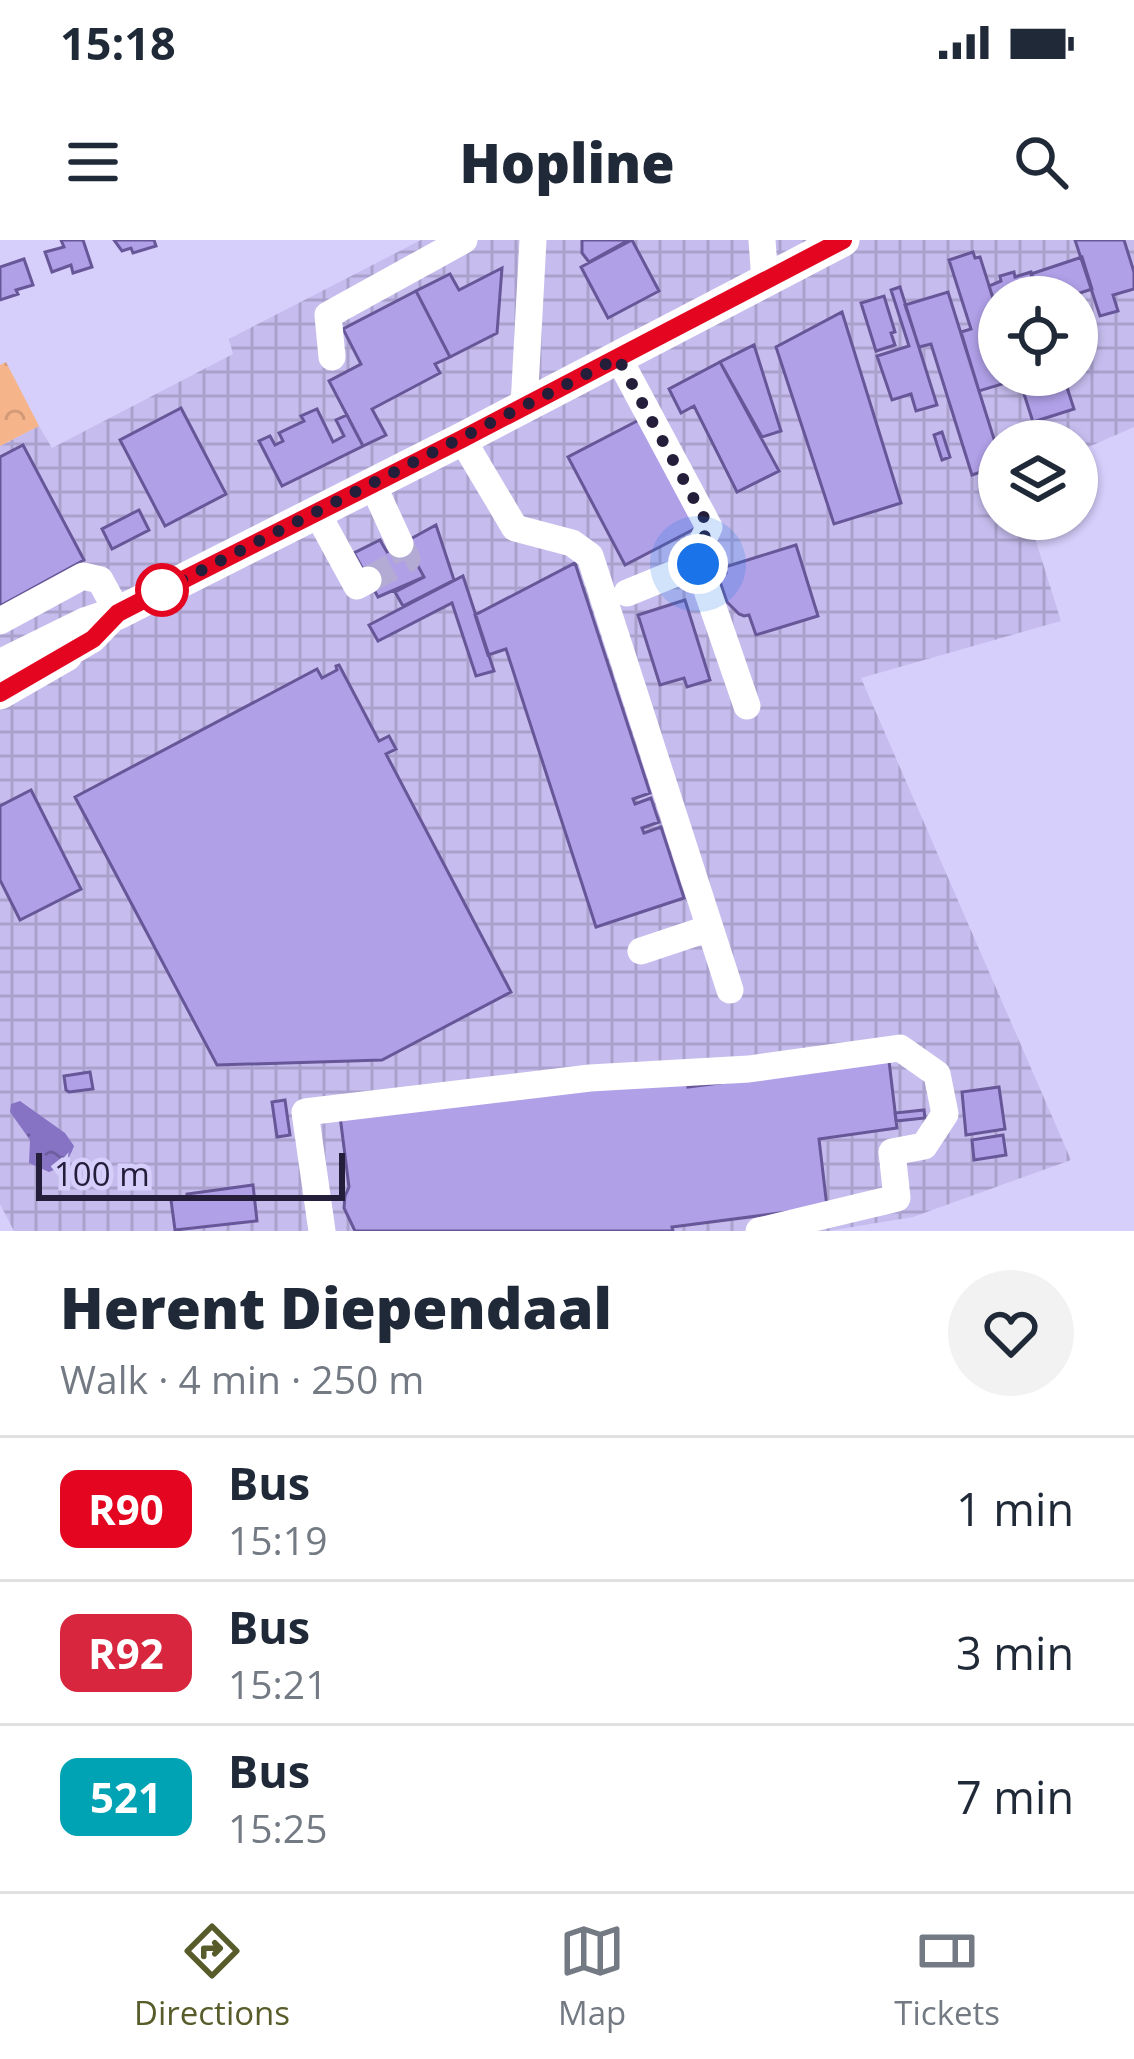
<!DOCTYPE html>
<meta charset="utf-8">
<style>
:root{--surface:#fff;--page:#f2f2f3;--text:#1f2937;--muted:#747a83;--line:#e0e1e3;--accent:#575c2a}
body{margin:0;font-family:"Open Sans",sans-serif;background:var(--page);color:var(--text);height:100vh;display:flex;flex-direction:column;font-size:45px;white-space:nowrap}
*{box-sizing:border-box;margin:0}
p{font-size:39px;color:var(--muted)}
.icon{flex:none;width:66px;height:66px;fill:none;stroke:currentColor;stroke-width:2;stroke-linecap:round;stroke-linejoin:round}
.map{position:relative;height:991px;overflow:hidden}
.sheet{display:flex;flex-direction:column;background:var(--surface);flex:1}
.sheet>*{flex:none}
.badge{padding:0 24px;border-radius:18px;font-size:42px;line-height:78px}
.buttons{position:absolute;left:978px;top:36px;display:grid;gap:24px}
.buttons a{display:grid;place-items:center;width:120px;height:120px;border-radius:50%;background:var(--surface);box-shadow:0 3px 9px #0004;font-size:60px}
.scale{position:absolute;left:36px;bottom:30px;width:309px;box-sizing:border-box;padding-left:12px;border:6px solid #251e3a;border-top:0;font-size:33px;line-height:42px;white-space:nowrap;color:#251e3a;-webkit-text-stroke:9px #d6cefb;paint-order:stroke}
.you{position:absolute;width:60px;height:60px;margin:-30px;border:9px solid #fff;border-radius:50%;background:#1a73e8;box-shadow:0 0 0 18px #1a73e833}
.map>.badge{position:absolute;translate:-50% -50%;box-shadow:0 0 0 6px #fff}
.round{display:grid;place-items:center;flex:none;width:126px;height:126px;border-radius:63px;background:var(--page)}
.head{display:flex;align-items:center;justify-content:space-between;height:204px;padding:0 60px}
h1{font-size:57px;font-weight:800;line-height:90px}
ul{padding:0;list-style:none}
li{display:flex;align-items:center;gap:36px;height:144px;padding:0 60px;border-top:3px solid var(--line)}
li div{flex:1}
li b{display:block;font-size:45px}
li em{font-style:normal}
li .badge{min-width:132px;font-weight:700;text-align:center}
.status{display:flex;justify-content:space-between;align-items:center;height:84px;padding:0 60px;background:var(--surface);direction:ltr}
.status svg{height:33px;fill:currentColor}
header{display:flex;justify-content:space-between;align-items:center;height:156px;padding:0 60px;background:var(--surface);font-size:54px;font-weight:800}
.tab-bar{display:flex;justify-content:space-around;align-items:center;height:168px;border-top:3px solid var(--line);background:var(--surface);font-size:33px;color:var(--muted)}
.tab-bar a{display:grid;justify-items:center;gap:6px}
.tab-bar .selected{color:var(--accent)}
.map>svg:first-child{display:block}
.industrial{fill:url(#industrial-grid);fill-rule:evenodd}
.forest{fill:url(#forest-crowns)}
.water{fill:url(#water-ripples)}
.building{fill:#b0a0e8;stroke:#675798;stroke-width:3}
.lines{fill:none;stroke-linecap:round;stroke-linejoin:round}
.minor-tunnel{stroke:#b3abd4;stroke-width:27;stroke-dasharray:27 14;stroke-linecap:butt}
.minor{stroke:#fff;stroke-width:27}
.major{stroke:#fff;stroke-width:33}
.line-casing{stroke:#fff;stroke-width:27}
.line{stroke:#e40521;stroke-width:18}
.walk{stroke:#251e3a;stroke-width:12;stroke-dasharray:0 21.6}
.stop-dot{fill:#fff;stroke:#e40521;stroke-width:6}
</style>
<div class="status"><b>15:18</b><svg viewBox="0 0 49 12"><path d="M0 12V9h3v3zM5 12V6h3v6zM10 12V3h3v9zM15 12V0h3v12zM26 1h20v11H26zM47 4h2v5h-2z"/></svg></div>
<header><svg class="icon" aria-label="menu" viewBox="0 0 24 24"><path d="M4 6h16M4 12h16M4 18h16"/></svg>Hopline<svg class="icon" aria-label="search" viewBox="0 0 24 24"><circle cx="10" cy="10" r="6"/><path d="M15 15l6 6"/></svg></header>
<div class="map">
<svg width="1134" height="991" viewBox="0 0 1134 991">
<defs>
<pattern id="industrial-grid" width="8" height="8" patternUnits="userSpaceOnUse" patternTransform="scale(3)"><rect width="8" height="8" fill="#c6bdee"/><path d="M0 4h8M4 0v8" fill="none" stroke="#aaa2cd"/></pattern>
<pattern id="forest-crowns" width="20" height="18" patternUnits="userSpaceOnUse" patternTransform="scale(3)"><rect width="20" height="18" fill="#f6b48a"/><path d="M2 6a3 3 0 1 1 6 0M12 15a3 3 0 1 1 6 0" fill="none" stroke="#d39a78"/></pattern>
<pattern id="water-ripples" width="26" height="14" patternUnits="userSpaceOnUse" patternTransform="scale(3)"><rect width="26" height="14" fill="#8673c4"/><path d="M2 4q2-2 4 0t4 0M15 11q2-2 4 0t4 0" fill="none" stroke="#6d5ea0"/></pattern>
</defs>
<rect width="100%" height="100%" fill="#d6cefb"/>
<!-- industrial -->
<path class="industrial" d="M421,0H1134V187L1077,212V201H999V279H1029L1061,381L861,438L1071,920L913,977L828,991H14L0,964V206L39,186L52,208L233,114L229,99ZM999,57H1077V135H999Z"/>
<!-- forest -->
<path class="forest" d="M6,122L39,186L0,206V125Z"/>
<!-- water -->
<path class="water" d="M20,861L65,893L74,906C69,920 63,927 49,932L29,923L30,900L10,872L11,864Z"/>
<!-- building -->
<path class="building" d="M61,0H83L92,27L73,33L71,25L52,32L45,12L64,7Z
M154,0L156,6L133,13L131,8L122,11L114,0Z
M582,0H627V1L589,22L582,13Z
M632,0L659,51L608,78L581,27Z
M1075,0H1124L1134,32V49L1113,55L1118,71L1100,76Z
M973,12L975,18L980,17L999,77V135H1018L1019,139L979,151L961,92L971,89L949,20Z
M1082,17L1092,49L1068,57H1058L1055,47L1037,53L1031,34Z
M24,19L33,45L16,50L18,54L0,60V27Z
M502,28L497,93L450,117L416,51L450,34L459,50Z
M1014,32L1015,37L1031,32L1039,57H999V77L989,46L1001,41L1000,36Z
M900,47L937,165L916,171L911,154L892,160L877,116L909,106L891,50Z
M416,51L450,117L435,124L440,133L372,169L386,195L363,206L329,141L361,124L343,89Z
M948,52L999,215V226L972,235L931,104L919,107L905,65Z
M884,56L895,92L891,93L895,105L876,111L861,63Z
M842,72L901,263L834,284L776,107Z
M754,105L781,191L762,197L720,122Z
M720,122L779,231L737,252L694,166L681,173L669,149Z
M1018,135H1063L1074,169L1033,182Z
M181,168L226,254L165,286L120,200Z
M317,169L333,202L344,196L336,180L347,175L363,206L282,246L259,201L270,196L275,205L283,201L279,193L304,181L301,176Z
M641,179L698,287L625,325L568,217Z
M942,192L950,217L942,220L934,195Z
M23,205L84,320L0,366V217Z
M139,270L149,290L112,309L102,289Z
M436,285L454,340L403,366L395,352L424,337L405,302Z
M380,300L387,312L405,302L424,337L378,357L354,313Z
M796,305L818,376L756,395L749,375L744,376L739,374L727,362L718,336L726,333L725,327Z
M575,323L650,553L633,559L635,564L651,558L659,582L642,588L644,593L661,587L684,658L596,687L506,409L488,415L475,375Z
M463,336L494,431L476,436L452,363L378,401L369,385Z
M685,360L710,440L687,447L684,438L660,445L638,375Z
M339,425L379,501L389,496L396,509L386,514L511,752L382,820L217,825L75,557L317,429L322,438L337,430L336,426Z
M31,550L81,649L20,680L0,640V566Z
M889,821L897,888L819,899L827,967L672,987L673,991H355L344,968L345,956L349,947L340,876L687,837L688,847Z
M90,832L93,849L69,852L66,850L64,836Z
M999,847L1005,889L966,895L962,852Z
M285,860L290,895L277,897L272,862Z
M924,870L925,878L896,881L895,873Z
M1003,895L1006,915L974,920L972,900Z
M253,945L257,981L175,990L171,960L187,958V954Z"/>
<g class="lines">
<!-- minor-tunnel -->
<path class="minor-tunnel" d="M368,340L407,319L400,304"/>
<!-- minor -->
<path class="minor" d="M762,0L765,41
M332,117L328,75L464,0
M618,117L709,287L700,306L698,324L747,466
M524,166L533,0
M462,199L515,288L572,303L590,316L730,750
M372,243L400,304
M316,271L357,346L368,340
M627,353L698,324
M0,381L83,336L100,340L118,373
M641,711L710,688
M322,991L305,872L590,838L749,829L900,808L937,834L945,874L924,906L892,912L897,958L759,991"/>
<!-- major -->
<path class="major" d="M0,426L85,384L118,373L462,199L843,0
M0,453L66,415"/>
</g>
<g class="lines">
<!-- line casing -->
<g class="line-casing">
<path id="line" d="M0,453L93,399L118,373L153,355L462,199L843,0"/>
</g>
<!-- line -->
<use href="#line" class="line"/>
<!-- walk -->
<path class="walk" d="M162,350L153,355L618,118L709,287L700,306L698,324"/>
</g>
<!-- markers -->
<circle class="stop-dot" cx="162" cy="350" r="24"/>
</svg>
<div class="buttons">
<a><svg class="icon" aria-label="locate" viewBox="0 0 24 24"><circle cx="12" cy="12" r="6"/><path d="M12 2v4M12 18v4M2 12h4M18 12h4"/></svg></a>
<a><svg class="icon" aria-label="layers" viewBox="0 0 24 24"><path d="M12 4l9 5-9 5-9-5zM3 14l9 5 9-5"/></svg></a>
</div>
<div class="scale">100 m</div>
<div class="you" style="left:698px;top:324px"></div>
</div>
<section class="sheet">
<div class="head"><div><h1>Herent Diependaal</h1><p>Walk · 4 min · 250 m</p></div><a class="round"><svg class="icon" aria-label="heart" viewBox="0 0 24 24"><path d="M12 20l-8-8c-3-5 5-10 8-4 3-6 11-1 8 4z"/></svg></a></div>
<ul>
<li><span class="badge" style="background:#e40521;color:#fff">R90</span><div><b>Bus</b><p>15:19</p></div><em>1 min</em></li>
<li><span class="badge" style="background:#d7263d;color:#fff">R92</span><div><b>Bus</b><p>15:21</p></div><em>3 min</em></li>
<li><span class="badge" style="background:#00a3b4;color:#fff">521</span><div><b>Bus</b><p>15:25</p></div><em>7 min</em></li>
</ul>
</section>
<nav class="tab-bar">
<a class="selected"><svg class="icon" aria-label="directions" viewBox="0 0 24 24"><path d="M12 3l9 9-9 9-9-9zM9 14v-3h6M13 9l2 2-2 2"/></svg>Directions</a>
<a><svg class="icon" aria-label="map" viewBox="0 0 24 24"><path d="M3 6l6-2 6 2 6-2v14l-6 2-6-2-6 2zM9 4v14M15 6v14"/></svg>Map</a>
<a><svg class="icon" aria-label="tickets" viewBox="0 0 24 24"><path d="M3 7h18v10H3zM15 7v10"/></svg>Tickets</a>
</nav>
